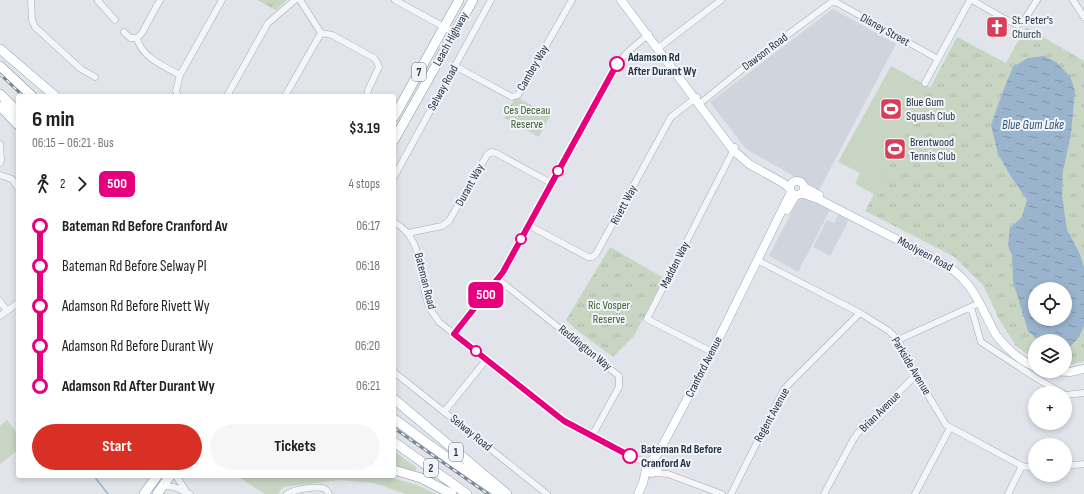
<!DOCTYPE html>
<meta charset="utf-8">
<style>
:root{--surface:#fff;--page:#f6f6f6;--text:#222;--muted:#767676;--accent:#d93025}
body{margin:0;font-family:"Sofia Sans Condensed",sans-serif;background:var(--page);color:var(--text);height:100vh;display:flex;flex-direction:column;font-size:15px;white-space:nowrap}
*{box-sizing:border-box;margin:0}
p{font-size:13px;color:var(--muted)}
.icon{flex:none;width:22px;height:22px;fill:none;stroke:currentColor;stroke-width:2;stroke-linecap:round;stroke-linejoin:round}
.map{position:relative;flex:1;overflow:hidden}
.panel{position:absolute;left:16px;top:94px;width:380px;height:384px;display:flex;flex-direction:column;background:var(--surface);border-radius:4px;box-shadow:0 2px 6px #0003}
.panel>*{flex:none}
.badge{padding:0 8px;border-radius:6px;font-size:14px;line-height:26px}
.fabs{position:absolute;left:1028px;top:282px;display:grid;gap:8px}
.fabs a{display:grid;place-items:center;width:44px;height:44px;border-radius:50%;background:var(--surface);box-shadow:0 2px 6px #0003;font-size:20px}
.map>.badge{position:absolute;translate:-50% -50%;box-shadow:0 0 0 2px #fff}
.legs{display:flex;align-items:center;gap:6px;height:44px;padding:0 16px;font-size:13px}
.legs p{margin-inline-start:auto}
.summary{display:flex;align-items:center;justify-content:space-between;height:68px;padding:0 16px}
h1{font-size:22px;font-weight:700;line-height:30px}
.cta{display:flex;gap:8px;margin-top:auto;padding:8px 16px}
.cta a{flex:1;height:46px;border-radius:24px;background:var(--accent);color:#fff;font-size:16px;font-weight:700;line-height:46px;text-align:center}
.cta a+a{background:var(--page);color:var(--text)}
ul{padding:0 16px;list-style:none}
li{display:flex;align-items:center;gap:14px;height:40px;font-size:15px}
li i{display:grid;place-items:center;width:6px;height:100%;margin:0 5px;background:currentColor}
li i::after{content:'';width:10px;height:10px;margin:-5px;border:3px solid;border-radius:50%;background:var(--surface)}
li p{margin-inline-start:auto}
li:first-child i{background:linear-gradient(#0000 50%,currentColor 0)}
li:last-child i{background:linear-gradient(currentColor 50%,#0000 0)}
.map>svg:first-child{display:block}
.built{fill:#cfd4dd}
.green{fill:#c7d5c2}
.park{fill:url(#park-tufts);fill-rule:evenodd}
.water{fill:url(#water-ripples);fill-rule:evenodd}
.lines{fill:none;stroke-linecap:round;stroke-linejoin:round}
.stream{stroke:#9ab4cd;stroke-width:1.5}
.minor-casing{stroke:#a6acb6;stroke-width:7}
.major-casing{stroke:#a0aab7;stroke-width:9}
.highway-casing{stroke:#8793a3;stroke-width:10}
.minor{stroke:#f4f6f9;stroke-width:6}
.major{stroke:#fff;stroke-width:8}
.highway{stroke:#fff;stroke-width:9}
.rail-casing{stroke:#798596;stroke-width:3}
.rail{stroke:#f1f4f8;stroke-width:1.5;stroke-dasharray:4.5;stroke-linecap:butt}
.line-1-casing{stroke:#fff;stroke-width:9}
.line-1{stroke:#e6007e;stroke-width:6}
.stop-1-dot{fill:#fff;stroke:#e6007e;stroke-width:2}
.labels{text-anchor:middle;dominant-baseline:central;stroke-width:4;stroke-linejoin:round;paint-order:stroke}
.shield{fill:#f1f4f8;stroke:#646d7a;stroke-width:1}
.shield-label{font-size:11px;font-weight:bold;fill:#283344}
.poi-label{font-size:12px;fill:#283344;stroke:#f1f4f8;text-anchor:start}
.street-label{font-size:12px;fill:#283344;stroke:#f1f4f8}
.stop-label{font-size:12px;font-weight:bold;fill:#283344;stroke:#f1f4f8;text-anchor:start}
.park-label{font-size:12px;fill:#3e6134;stroke:#f1f4f8}
.water-label{font-size:13px;font-style:italic;fill:#2f537b;stroke:#f1f4f8}
</style>
<div class="map">
<svg width="1084" height="494" viewBox="0 0 1084 494">
<defs>
<pattern id="park-tufts" width="24" height="20" patternUnits="userSpaceOnUse"><rect width="24" height="20" fill="#c7d5c2"/><path d="M3 7l-1-3M5 7V3M7 7l1-3M15 17l-1-3M17 17v-4M19 17l1-3" fill="none" stroke="#abb7a8"/></pattern>
<pattern id="water-ripples" width="26" height="14" patternUnits="userSpaceOnUse"><rect width="26" height="14" fill="#9ab4cd"/><path d="M2 4q2-2 4 0t4 0M15 11q2-2 4 0t4 0" fill="none" stroke="#7e93a8"/></pattern>
</defs>
<rect width="100%" height="100%" fill="#e1e5eb"/>
<!-- built -->
<path class="built" d="M833,9L896,44L819,190L746,149L710,102Z
M804,197L831,208L798,272L769,256L797,202Z
M839,214L849,220L830,256L813,247L827,220L834,223Z"/>
<!-- green -->
<path class="green" d="M891,66L966,107L911,214L855,184L860,173L838,162Z
M7,420L18,435V450L0,464V426Z
M394,451L417,468L415,471L394,466Z
M237,476H386L417,485L436,494H406L374,483L340,480L283,487L278,494H265Z"/>
<!-- park -->
<path class="park" d="M257,0H287L276,10Z
M1026,27L1084,61V361L1065,366V341H1035V358L1032,357L1016,346L999,319L983,285L953,256L865,211L957,37L1006,63ZM1035,289H1065V319H1035Z
M515,98H519L550,116L539,137L504,118Z
M610,247L664,278L634,336L613,357L578,331L566,320Z"/>
<!-- water -->
<path class="water" d="M1044,56L1056,62L1070,76L1075,91L1071,134L1063,171L1062,196L1067,230L1080,254L1084,268V326L1079,337L1069,348H1065V341H1039L1028,331L1013,281L1012,255L1008,245L1010,228L1022,217L1027,200L1010,175L998,154L991,125L1003,91L1013,67L1028,58ZM1035,289H1065V319H1035Z"/>
<g class="lines">
<!-- stream -->
<path class="stream" d="M94,476L108,494"/>
<!-- minor casing -->
<g class="minor-casing">
<path id="minor" d="M31,0L32,20L35,27L81,69L95,77
M99,0L98,1L115,20
M160,0L142,33L137,38C141,57 165,67 180,75
M300,0L321,33
M395,0L455,33
M832,0L938,59
M972,0L1003,18L1018,25L1023,22L1037,0
M1073,0L1084,17
M124,32L130,38H137
M321,33L332,35L374,58L377,62L379,67L368,90L367,96
M657,49L721,0
M455,66L512,97L518,95L572,0
M925,83L970,0
M178,96L176,91L180,75L222,0
M227,96L268,23L295,0
M285,96L321,33
M698,105L755,59L833,1
M0,144L1,160L0,163
M0,175L12,179L18,188
M394,177L491,0
M394,222C426,240 417,276 429,306C431,311 435,316 439,322L564,421L636,459L648,462
M528,225L588,257H592L596,254L671,117L697,97
M408,233L442,226L449,221L487,155L491,152L496,153L551,183
M757,260L860,313L889,331L898,340L916,375L946,425L1022,466L1035,468
M498,279L619,376V387L592,436
M0,301L7,311
M971,307L981,342L1036,378L1062,393
M0,316L18,303
M454,334L503,272L620,60L631,49L649,34
M898,340L975,305
M712,352L647,319L735,147
M394,372L547,494
M1065,395L1084,393
M444,412L486,360
M1065,466L1084,464
M655,473L668,474L722,494
M176,476L186,491
M163,486L174,487L190,494
M287,494C293,490 318,485 325,489C327,490 328,492 329,494
M731,494L784,389L860,313
M824,494L853,440L860,430L916,375
M915,494L950,428
M1008,494L1022,466"/>
</g>
<!-- major casing -->
<g class="major-casing">
<path id="major" d="M621,0L733,150L749,164L783,183L789,188
M790 188a7 7 0 1 1 14 0a7 7 0 1 1-14 0Z
M804,187L819,195
M801,193L818,199L939,261C973,279 979,304 996,335C1007,349 1019,360 1035,367
M787,210L796,195
M1048,371L1070,372L1084,369
M646 467a6 6 0 1 1 12 0a6 6 0 1 1-12 0Z
M651,461L659,452L712,352L791,192
M638,494L643,483L646,470"/>
</g>
<!-- highway casing -->
<g class="highway-casing">
<path id="highway" d="M0,49L55,96
M0,66L32,96
M0,94L18,112
M0,106L18,125
M394,117L459,0
M394,140L473,0
M394,399L507,494
M394,419L453,462L500,494
M394,442L467,494
M394,470L421,478L452,494
M144,494L157,476
M157,494L170,476"/>
</g>
<!-- minor -->
<use href="#minor" class="minor"/>
<!-- major -->
<use href="#major" class="major"/>
<!-- highway -->
<use href="#highway" class="highway"/>
<!-- rail casing -->
<g class="rail-casing">
<path id="rail" d="M0,74L23,96
M394,428L488,494"/>
</g>
<!-- rail -->
<use href="#rail" class="rail"/>
</g>
<g class="lines">
<!-- line-1 casing -->
<g class="line-1-casing">
<path id="line-1" d="M617,64L503,272L454,334L564,421L630,456"/>
</g>
<!-- line-1 -->
<use href="#line-1" class="line-1"/>
</g>
<!-- icons -->
<defs>
<g id="church-square" transform="scale(1.15)"><rect x="-9" y="-9" width="18" height="18" rx="4" fill="#d83e59" stroke="#f1f4f8"/><path d="M-1.2-6h2.4v3.5h3.3v2.4h-3.3V6h-2.4V-.1h-3.3v-2.4h3.3Z" fill="#fff"/></g>
<g id="stadium-square" transform="scale(1.15)"><rect x="-9" y="-9" width="18" height="18" rx="4" fill="#d83e59" stroke="#f1f4f8"/><path d="M0-5a6.5 5 0 1 0 0 10a6.5 5 0 1 0 0-10ZM-3.5-1.8h7v3.6h-7Z" fill="#fff"/></g>
</defs>
<g fill-rule="evenodd">
<use href="#church-square" x="997" y="27"/>
<use href="#stadium-square" x="891" y="109"/>
<use href="#stadium-square" x="895" y="149"/>
</g>
<!-- markers -->
<g class="stop-1-dot">
<circle cx="617" cy="64" r="7"/>
<circle cx="558" cy="171" r="5"/>
<circle cx="521" cy="239" r="5"/>
<circle cx="476" cy="351" r="5"/>
<circle cx="630" cy="456" r="7"/>
</g>
<g class="labels">
<!-- shield labels -->
<g class="shield">
<rect x="412" y="63" width="14" height="18" rx="3"/>
<rect x="449" y="443" width="14" height="18" rx="3"/>
<rect x="424" y="459" width="14" height="18" rx="3"/>
</g>
<g class="shield-label">
<text x="419" y="72">7</text>
<text x="456" y="452">1</text>
<text x="431" y="468">2</text>
</g>
<!-- poi labels -->
<g class="poi-label">
<text x="1012" y="20">St. Peter's<tspan x="1012" dy="14">Church</tspan></text>
<text x="906" y="102">Blue Gum<tspan x="906" dy="14">Squash Club</tspan></text>
<text x="910" y="142">Brentwood<tspan x="910" dy="14">Tennis Club</tspan></text>
</g>
<!-- street labels -->
<g class="street-label">
<text transform="translate(885 30) rotate(29)">Disney Street</text>
<text transform="translate(451 39) rotate(-61)">Leach Highway</text>
<text transform="translate(765 52) rotate(-37)">Dawson Road</text>
<text transform="translate(533 68) rotate(-60)">Cambey Way</text>
<text transform="translate(443 88) rotate(-61)">Selway Road</text>
<text transform="translate(470 185) rotate(-61)">Durant Way</text>
<text transform="translate(624 205) rotate(-62)">Rivett Way</text>
<text transform="translate(925 254) rotate(28)">Moolyeen Road</text>
<text transform="translate(675 265) rotate(-63)">Madden Way</text>
<text transform="translate(425 281) rotate(76)">Bateman Road</text>
<text transform="translate(585 348) rotate(39)">Reddington Way</text>
<text transform="translate(911 366) rotate(59)">Parkside Avenue</text>
<text transform="translate(704 367) rotate(-63)">Cranford Avenue</text>
<text transform="translate(880 412) rotate(-45)">Brian Avenue</text>
<text transform="translate(772 415) rotate(-61)">Regent Avenue</text>
<text transform="translate(471 433) rotate(39)">Selway Road</text>
</g>
<!-- stop labels -->
<g class="stop-label">
<text x="628" y="57">Adamson Rd<tspan x="628" dy="14">After Durant Wy</tspan></text>
<text x="641" y="449">Bateman Rd Before<tspan x="641" dy="14">Cranford Av</tspan></text>
</g>
<!-- park labels -->
<g class="park-label">
<text x="527" y="110">Ces Deceau<tspan x="527" dy="14">Reserve</tspan></text>
<text x="609" y="305">Ric Vosper<tspan x="609" dy="14">Reserve</tspan></text>
</g>
<!-- water labels -->
<g class="water-label">
<text x="1033" y="125">Blue Gum Lake</text>
</g>
</g>
</svg>
<div class="fabs">
<a><svg class="icon" aria-label="locate" viewBox="0 0 24 24"><circle cx="12" cy="12" r="6"/><path d="M12 2v4M12 18v4M2 12h4M18 12h4"/></svg></a>
<a><svg class="icon" aria-label="layers" viewBox="0 0 24 24"><path d="M12 4l9 5-9 5-9-5zM3 14l9 5 9-5"/></svg></a>
<a>+</a>
<a>−</a>
</div>
<b class="badge" style="left:486px;top:295px;background:#e6007e;color:#fff">500</b>
<section class="panel">
<div class="summary"><div><h1>6 min</h1><p>06:15 – 06:21 · Bus</p></div><b>$3.19</b></div>
<div class="legs"><svg class="icon" aria-label="walk" viewBox="0 0 24 24"><circle cx="13" cy="4" r="2"/><path d="M13 8l-2 6 4 7M11 14l-3 7M7 12l3-4h3l4 4"/></svg>2<svg class="icon" aria-label="forward" viewBox="0 0 24 24"><path d="M9 5l7 7-7 7"/></svg><b class="badge" style="background:#e6007e;color:#fff">500</b><p>4 stops</p></div>
<ul>
<li><i style="color:#e6007e"></i><b>Bateman Rd Before Cranford Av</b><p>06:17</p></li>
<li><i style="color:#e6007e"></i><span>Bateman Rd Before Selway Pl</span><p>06:18</p></li>
<li><i style="color:#e6007e"></i><span>Adamson Rd Before Rivett Wy</span><p>06:19</p></li>
<li><i style="color:#e6007e"></i><span>Adamson Rd Before Durant Wy</span><p>06:20</p></li>
<li><i style="color:#e6007e"></i><b>Adamson Rd After Durant Wy</b><p>06:21</p></li>
</ul>
<div class="cta"><a>Start</a><a>Tickets</a></div>
</section>
</div>
